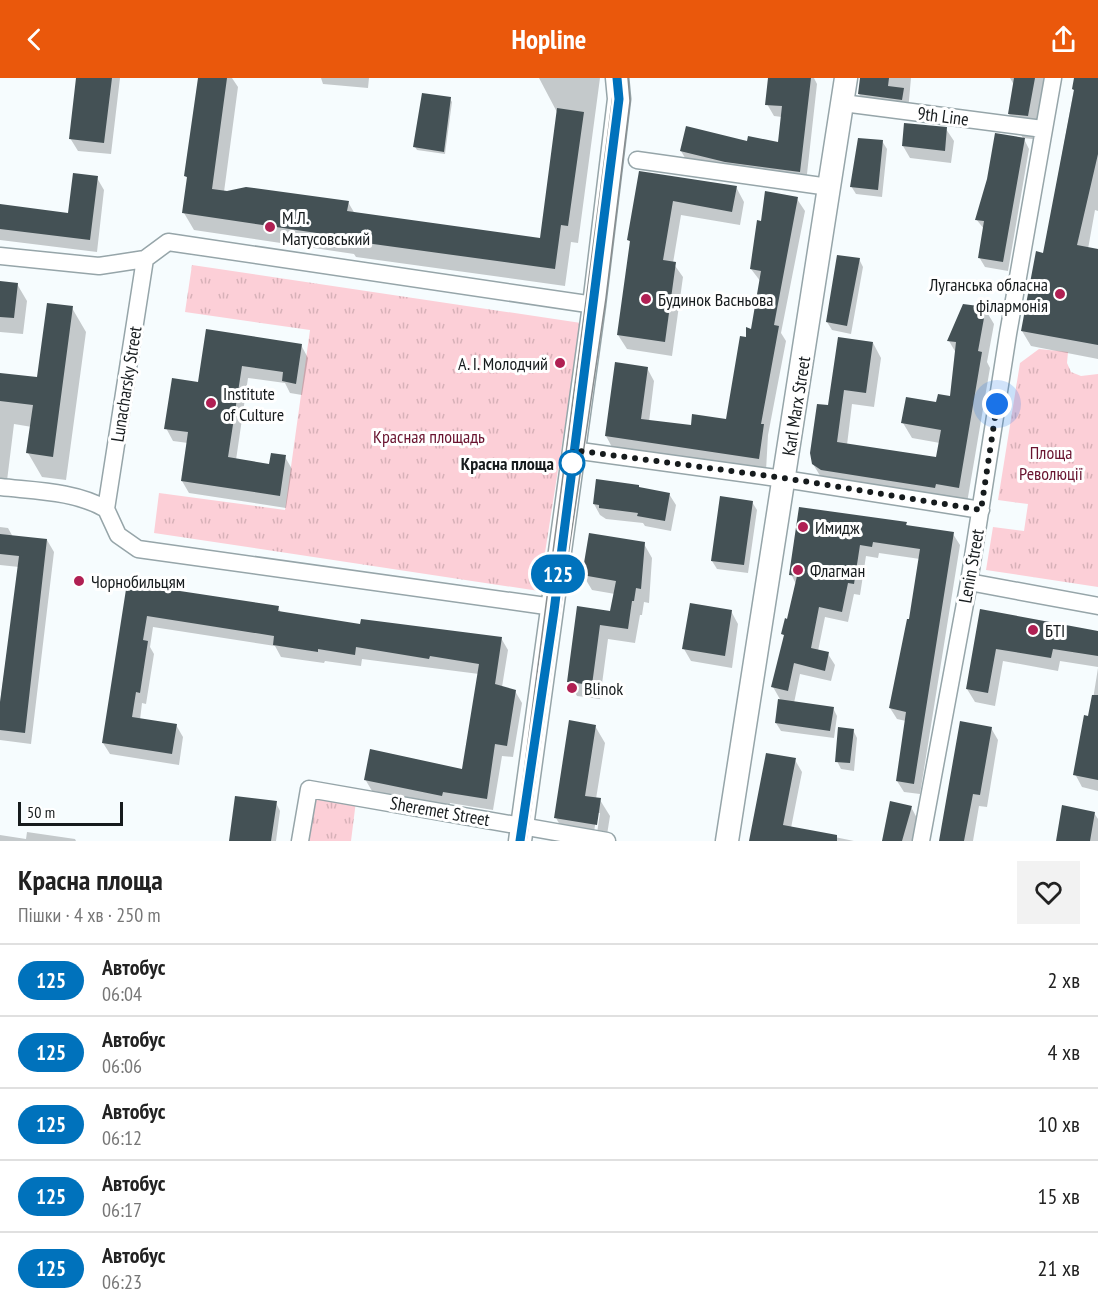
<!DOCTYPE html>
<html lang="uk">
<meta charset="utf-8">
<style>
:root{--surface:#fff;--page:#f2f2f2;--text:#222;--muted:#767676;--line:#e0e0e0;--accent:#ea580c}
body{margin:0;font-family:"PT Sans Narrow",sans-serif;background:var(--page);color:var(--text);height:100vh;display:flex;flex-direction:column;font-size:22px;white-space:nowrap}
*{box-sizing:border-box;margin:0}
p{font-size:20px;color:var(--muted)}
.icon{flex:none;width:33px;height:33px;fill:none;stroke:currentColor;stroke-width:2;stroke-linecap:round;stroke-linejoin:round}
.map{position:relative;height:763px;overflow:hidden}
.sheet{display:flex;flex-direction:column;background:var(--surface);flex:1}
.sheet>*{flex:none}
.badge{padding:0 12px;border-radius:20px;font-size:21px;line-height:39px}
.scale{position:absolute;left:18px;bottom:15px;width:105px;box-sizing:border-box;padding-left:6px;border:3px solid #161b1d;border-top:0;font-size:16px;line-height:21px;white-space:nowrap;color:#161b1d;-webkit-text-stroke:4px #fff;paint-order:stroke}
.you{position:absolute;width:30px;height:30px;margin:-15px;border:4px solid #fff;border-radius:50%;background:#1a73e8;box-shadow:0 0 0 9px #1a73e833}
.map>.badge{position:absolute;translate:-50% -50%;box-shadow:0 0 0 3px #fff}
.round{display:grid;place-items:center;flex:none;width:63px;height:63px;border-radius:0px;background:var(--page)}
.head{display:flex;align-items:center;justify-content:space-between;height:102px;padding:0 18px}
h1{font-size:28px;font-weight:700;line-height:45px}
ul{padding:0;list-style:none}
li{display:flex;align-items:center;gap:18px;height:72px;padding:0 18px;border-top:2px solid var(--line)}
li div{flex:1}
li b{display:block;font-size:22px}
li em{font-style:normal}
li .badge{min-width:66px;font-weight:700;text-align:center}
header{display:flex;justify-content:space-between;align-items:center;height:78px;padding:0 18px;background:var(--accent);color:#fff;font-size:27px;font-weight:700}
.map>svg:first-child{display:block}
.park{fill:url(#park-tufts)}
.shadow{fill:#0003;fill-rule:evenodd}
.building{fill:#445155}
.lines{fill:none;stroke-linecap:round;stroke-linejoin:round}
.street-casing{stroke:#96a5a9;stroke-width:19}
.secondary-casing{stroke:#96a5a9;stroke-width:25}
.street{stroke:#fff;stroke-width:16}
.secondary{stroke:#fff;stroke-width:22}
.tram{stroke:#888d8f;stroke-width:1.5}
.line-casing{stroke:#fff;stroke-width:14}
.line{stroke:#0072bc;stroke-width:9}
.walk{stroke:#161b1d;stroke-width:6;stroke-dasharray:0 10.8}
.poi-dot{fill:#b02053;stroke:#fff;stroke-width:2}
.stop-dot{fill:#fff;stroke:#0072bc;stroke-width:3}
.labels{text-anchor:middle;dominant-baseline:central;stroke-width:6;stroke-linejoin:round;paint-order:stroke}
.street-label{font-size:18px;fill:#161b1d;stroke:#fff}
.poi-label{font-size:18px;fill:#161b1d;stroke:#fff;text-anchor:start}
.park-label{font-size:18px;fill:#691430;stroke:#fff}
.stop-label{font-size:18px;font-weight:bold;fill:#161b1d;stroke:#fff;text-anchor:end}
</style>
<header><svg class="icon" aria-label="back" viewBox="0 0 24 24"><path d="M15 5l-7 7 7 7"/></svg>Hopline<svg class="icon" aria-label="share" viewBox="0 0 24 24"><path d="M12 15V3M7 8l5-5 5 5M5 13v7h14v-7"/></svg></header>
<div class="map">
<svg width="1098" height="763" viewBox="0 0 1098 763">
<defs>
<pattern id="park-tufts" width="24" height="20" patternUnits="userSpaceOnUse" patternTransform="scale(1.5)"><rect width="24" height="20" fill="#fccfd7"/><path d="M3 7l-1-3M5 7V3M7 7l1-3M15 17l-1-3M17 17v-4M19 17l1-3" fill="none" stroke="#d7b1b8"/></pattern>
</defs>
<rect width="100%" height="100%" fill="#f6fcfe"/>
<!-- park -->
<path class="park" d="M192,187L581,245L539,513L154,455L159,415L285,432L310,252L185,234Z
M1039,271L1068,274L1067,285L1071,294L1081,298L1098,296V509L986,492L993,449L1024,453L1028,426L998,422L1020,285Z
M312,715L356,723L351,763H305Z"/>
<!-- shadow -->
<path class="shadow" d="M78,0H120L111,76L78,73L70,60Z
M199,0H232L238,9L224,114L348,124L355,136L542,161L558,36L539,0H600L578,165L571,164L565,208L356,179L354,176L194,152L184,135L188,102L186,98Z
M321,0H369L368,10L323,6Z
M769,0H814L817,6L806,105L688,85L681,73L780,65L782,39L774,38L767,26Z
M861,0H911L908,33L866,27L859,16Z
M1010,0H1052L1041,62L1023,60L1009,36L1014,7Z
M1076,0H1098V133L1095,132L1088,171L1098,173V281L1031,268L1022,253L1044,176Z
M450,21L452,24L445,76L417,72L415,69Z
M946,51L954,63L951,85L910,80L903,68Z
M1024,61L1029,71L1008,193L985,189L979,179L984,151L976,141Z
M882,63L887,71L882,119L856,116L851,108Z
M640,95L736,109L744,124L740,147L681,137L673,185L683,199L672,278L627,271L618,257L631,166L629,162Z
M97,100L104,112L97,174L0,162V128L70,136Z
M797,121L805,133L781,255L786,263L768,357L766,393L613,371L606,358L647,290L654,303L649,344L692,349L727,342L747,261L752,252L761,204L751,191L762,144Z
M859,181L863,189L851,256L832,252L827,244Z
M0,204L17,206L27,223L23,256L0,254Z
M72,230L86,254L66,402L42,399L28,375L32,349L14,346L6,411L0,410V296L38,301Z
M985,231L994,246L987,284L990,290L967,425L822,401L813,386L829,329L873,265L881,280L874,329L852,326L847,367L937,380L940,365L912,360L903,345L951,319L956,275L949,263Z
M207,253L301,267L308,280L302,317L290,315L285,305L248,300L236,382L270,387L285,379L292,391L286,430L189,415L182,403L188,365L173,363L166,350L199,305Z
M640,411L669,416L676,427L671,453L645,448L643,445L606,441L600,437L594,426Z
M752,424L757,432L748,495L717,491L712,483Z
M906,446L908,449L953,456L960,467L920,716L904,714L897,703L906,643L897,641L890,630L910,543L920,481L879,475L878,480L866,478L860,517L854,516L848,544L825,539L818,573L828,576L835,587L831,603L800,596L794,625L833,630L837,638L834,660L781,653L776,645L781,623L773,609L796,506L791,496Z
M0,449L8,450L13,459L47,462L54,474L31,666L0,662V625L19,489L0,487Z
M644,466L652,480L649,525L644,524L642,537H640L635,565L608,561L600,621L577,618L569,603L578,530L612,535L615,516L592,512L583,497Z
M128,506L278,529L281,535L361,548L501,560L508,572L502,609L515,613L522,625L513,679L502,678L493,732L450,725L449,730L372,713L365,701L464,693L479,596L362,581L361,588L325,583L324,585L281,579L275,568L153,549L150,569L154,576L146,626L142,625L140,642L176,647L183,659L179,687L110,676L103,665Z
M731,533L738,546L732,590L691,583L684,571Z
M982,533L1098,554V589L1060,583L1058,593L1003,583L995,628L975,624L967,611Z
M1098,590V713L1082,709L1075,696L1090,640Z
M595,648L605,665L596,721L600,722L610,738L606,763L565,756L556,740ZM597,735H600L597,755L594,754Z
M991,650L998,662L987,729L979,728L973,763H941Z
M853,652L857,660L854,693L841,691L837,683Z
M795,682L802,694L791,750L854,763H751Z
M276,725L280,733L276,763H230Z
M911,729L918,742L913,763H882Z
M1094,735L1098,741V763H1057Z
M27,754L75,761L76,763H0V757L26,761Z"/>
<!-- building -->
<path class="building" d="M76,0H112L104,65L69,61Z
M198,0H227L212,111L227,113L246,109L349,123L347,133L540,160L557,30L584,34L568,148L561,147L555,191L344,162V159L182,135L187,99L184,98Z
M768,0H811L800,94L725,84L680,73L686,48L747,63L748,58L778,64L782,28L765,27Z
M860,0H889L888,8L904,10L902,22L858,16Z
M1014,0H1035L1028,38L1008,36Z
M1074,0H1098V76L1077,167L1098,171V267L1021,253L1036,173L1043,175L1074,12L1072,11Z
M422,15L451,19L444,74L413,69Z
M904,45L947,49L945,73L902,68Z
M995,55L1025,60L1003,184L978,180L984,143L975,142L987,101Z
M858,60L883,62L878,112L850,109Z
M639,93L737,108L732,134L673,123L663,182L676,184L665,264L617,257L630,163L627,162Z
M73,95L98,98L90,162L0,151V126L68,135Z
M765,113L798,119L774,247L779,248L761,346H764L759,381L605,358L615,284L648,289L641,341L691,347L692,336L726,341L740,258L746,259V249L751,251L761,193L750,191L757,142L761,143Z
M837,177L860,180L847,248L826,244Z
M0,203L18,205L14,240L0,239Z
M47,225L73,228L53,379L26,375L33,327L0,323V295L37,299Z
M963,226L986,229L978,273L982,274L959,410L936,406L935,410L821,392L812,386L810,375L817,326L828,327L838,259L873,264L866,315L844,312L837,364L936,379L941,352L901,345L906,319L936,324L938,316L950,318L956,264L947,263Z
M206,251L302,266L296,306L282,303L283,294L242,288L228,379L269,386L271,375L286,377L280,418L181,403L188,354L164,351L172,300L198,304Z
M596,401L639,407V409L670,415L665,443L637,438L638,435L599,430V427L593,426Z
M720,418L753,423L744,487L711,483Z
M799,429L907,444L906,447L954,454L914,706L896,703L906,634L889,630L907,541H909L920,471L873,464L872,469L860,467L854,506L848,505L842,534L819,529L811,570L829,574L825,593L794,585L788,613L771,609L784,557L781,556L785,540L787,541L797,498L789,497Z
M589,455L645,464L641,511L636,510L634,523H632L628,551L600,547L592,607L567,604L577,528L610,533L616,503L582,497Z
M0,456L47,461L25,655L0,652V624L19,478L0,476Z
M127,505L279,528L278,533L360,546L361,541L502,559L495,606L516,612L507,668L495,666L487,721L443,714L442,718L364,702L370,671L462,691L479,586L430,578L429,581L356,569L355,577L318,571V574L273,567L274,558L147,538L143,562L148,563L140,615L136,614L132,639L177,646L172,676L102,665Z
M690,525L732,532L725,578L682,571Z
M980,531L1098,553V578L1053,571L1051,580L996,571L988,615L966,611Z
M1092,617H1098V702L1073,697L1084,637L1088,638Z
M778,621L834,629L830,653L775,645Z
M569,642L596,647L585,718L601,720L597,747L554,740Z
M960,643L992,649L980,717L973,716L964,763H939Z
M838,649L854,651L850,685L835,684Z
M766,675L796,680L783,747L837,757V763H749Z
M235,718L277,723L271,763H229Z
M890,723L912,728L902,763H882Z
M1062,727L1095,734L1090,763H1056Z"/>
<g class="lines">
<!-- street casing -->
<g class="street-casing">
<path id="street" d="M843,25L1043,51
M637,82L829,109
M0,178L99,188L145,181L168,164L594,227
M573,372L784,401L981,432
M0,409C35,413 75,413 106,431
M106,431L118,457L138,471L546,528L553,533
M106,431L145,181
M969,504L1098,528
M300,763L309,711L607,763
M921,763L969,504L1008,256L1053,0"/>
</g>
<!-- secondary casing -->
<g class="secondary-casing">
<path id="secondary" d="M520,763L594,227L619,21L617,0
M727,763L846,0"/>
</g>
<!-- street -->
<use href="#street" class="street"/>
<!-- secondary -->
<use href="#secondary" class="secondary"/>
<!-- tram -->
<path class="tram" d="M515,763L613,17L612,0
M526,763L606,220L630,23L628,0"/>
</g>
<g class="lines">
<!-- line casing -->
<g class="line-casing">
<path id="line" d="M520,763L554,533L619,21L617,0"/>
</g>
<!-- line -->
<use href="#line" class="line"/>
<!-- walk -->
<path class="walk" d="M572,385L573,372L784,400L981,432L997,326"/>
</g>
<!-- markers -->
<g class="poi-dot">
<circle cx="270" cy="149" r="6"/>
<circle cx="1060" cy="216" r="6"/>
<circle cx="646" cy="221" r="6"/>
<circle cx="560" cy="285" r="6"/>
<circle cx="211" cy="325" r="6"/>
<circle cx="803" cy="449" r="6"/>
<circle cx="798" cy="492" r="6"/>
<circle cx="79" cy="503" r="6"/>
<circle cx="1033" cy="552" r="6"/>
<circle cx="572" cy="610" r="6"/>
</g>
<circle class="stop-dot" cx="572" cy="385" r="12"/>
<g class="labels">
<!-- street labels -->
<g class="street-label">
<text transform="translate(943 38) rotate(7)">9th Line</text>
<text transform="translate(126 306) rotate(-81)">Lunacharsky Street</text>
<text transform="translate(796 328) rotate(-81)">Karl Marx Street</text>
<text transform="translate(971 488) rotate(-80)">Lenin Street</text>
<text transform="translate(440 733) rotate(10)">Sheremet Street</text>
</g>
<!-- poi labels -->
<g class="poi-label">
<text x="282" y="139">М.Л.<tspan x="282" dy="21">Матусовський</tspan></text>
<text x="1048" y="206" text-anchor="end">Луганська обласна<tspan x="1048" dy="21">філармонія</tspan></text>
<text x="658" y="221">Будинок Васньова</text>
<text x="548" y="285" text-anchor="end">А. І. Молодчий</text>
<text x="223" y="315">Institute<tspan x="223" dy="21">of Culture</tspan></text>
<text x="815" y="449">Имидж</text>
<text x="810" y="492">Флагман</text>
<text x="91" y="503">Чорнобильцям</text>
<text x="1045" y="552">БТІ</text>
<text x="584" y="610">Blinok</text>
</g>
<!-- park labels -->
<g class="park-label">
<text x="429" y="358">Красная площадь</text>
<text x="1051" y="374">Площа<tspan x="1051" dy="21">Революції</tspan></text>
</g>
<!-- stop labels -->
<g class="stop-label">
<text x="554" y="385">Красна площа</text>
</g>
</g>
</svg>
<div class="scale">50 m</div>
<div class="you" style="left:997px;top:326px"></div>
<b class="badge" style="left:558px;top:496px;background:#0072bc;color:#fff">125</b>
</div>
<section class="sheet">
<div class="head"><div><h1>Красна площа</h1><p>Пішки · 4 хв · 250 m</p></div><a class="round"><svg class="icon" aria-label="heart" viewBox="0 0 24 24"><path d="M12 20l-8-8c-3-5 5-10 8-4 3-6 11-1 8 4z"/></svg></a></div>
<ul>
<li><span class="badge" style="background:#0072bc;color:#fff">125</span><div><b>Автобус</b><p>06:04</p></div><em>2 хв</em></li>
<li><span class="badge" style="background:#0072bc;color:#fff">125</span><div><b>Автобус</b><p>06:06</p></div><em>4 хв</em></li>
<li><span class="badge" style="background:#0072bc;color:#fff">125</span><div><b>Автобус</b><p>06:12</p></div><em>10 хв</em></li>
<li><span class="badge" style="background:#0072bc;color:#fff">125</span><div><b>Автобус</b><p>06:17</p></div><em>15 хв</em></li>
<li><span class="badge" style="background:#0072bc;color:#fff">125</span><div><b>Автобус</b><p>06:23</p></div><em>21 хв</em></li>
</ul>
</section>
